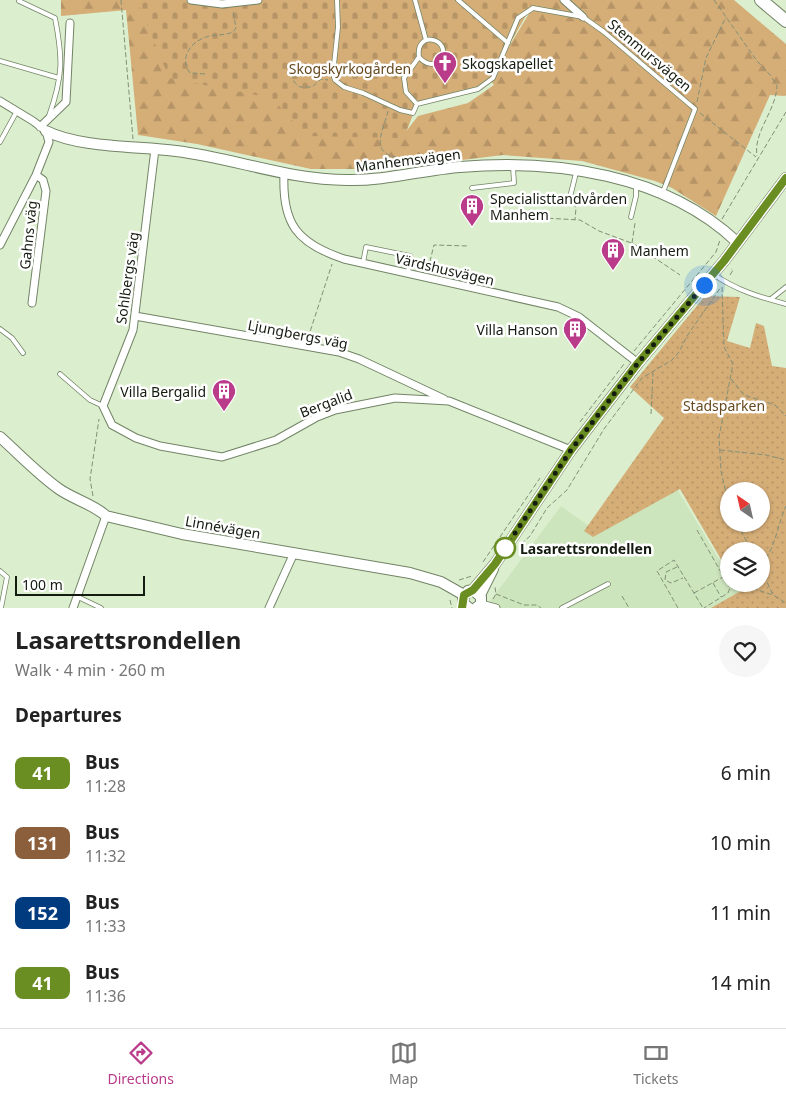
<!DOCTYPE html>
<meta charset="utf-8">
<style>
:root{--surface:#fff;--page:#f6f6f6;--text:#222;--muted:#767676;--line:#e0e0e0;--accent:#b93b89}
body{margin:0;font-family:"Noto Sans",sans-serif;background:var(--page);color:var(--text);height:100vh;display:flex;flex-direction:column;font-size:19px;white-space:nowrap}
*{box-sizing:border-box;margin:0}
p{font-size:16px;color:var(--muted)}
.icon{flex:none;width:28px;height:28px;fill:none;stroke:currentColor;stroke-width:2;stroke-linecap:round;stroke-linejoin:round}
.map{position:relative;height:608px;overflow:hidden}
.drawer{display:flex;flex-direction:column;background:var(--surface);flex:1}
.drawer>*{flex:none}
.badge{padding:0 10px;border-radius:8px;font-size:18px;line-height:32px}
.needle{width:32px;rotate:326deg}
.controls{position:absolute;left:720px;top:482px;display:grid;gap:10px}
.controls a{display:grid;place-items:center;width:50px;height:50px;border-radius:50%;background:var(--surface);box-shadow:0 1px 4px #0004;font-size:25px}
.scale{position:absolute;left:15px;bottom:12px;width:130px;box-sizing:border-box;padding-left:5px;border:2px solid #141b0f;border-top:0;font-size:14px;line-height:18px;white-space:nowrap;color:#141b0f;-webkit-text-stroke:4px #fff;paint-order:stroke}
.you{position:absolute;width:25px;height:25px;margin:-12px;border:4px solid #fff;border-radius:50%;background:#1a73e8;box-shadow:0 0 0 8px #1a73e833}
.map>.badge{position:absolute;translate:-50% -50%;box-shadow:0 0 0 2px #fff}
h2{padding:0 15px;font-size:19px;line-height:45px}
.round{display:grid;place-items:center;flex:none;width:52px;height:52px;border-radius:26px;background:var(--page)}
.head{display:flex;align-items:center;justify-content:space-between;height:85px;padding:0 15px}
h1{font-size:24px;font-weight:700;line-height:38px}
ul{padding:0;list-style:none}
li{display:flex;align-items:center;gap:15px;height:70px;padding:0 15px}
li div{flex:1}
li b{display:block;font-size:19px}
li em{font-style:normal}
li .badge{min-width:55px;font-weight:700;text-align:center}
.tab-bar{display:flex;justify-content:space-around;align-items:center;height:70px;border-top:1px solid var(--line);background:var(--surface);font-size:14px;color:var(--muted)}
.tab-bar a{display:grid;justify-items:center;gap:2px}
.tab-bar .current{color:var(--accent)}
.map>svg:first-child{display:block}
.built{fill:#cde5bd}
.forest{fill:url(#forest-firs)}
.cemetery{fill:url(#cemetery-stones)}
.park{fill:url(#park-dots);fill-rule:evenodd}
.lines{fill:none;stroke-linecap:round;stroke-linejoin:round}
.lane-casing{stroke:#728466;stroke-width:5.5}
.street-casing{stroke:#728466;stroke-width:9}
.secondary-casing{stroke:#728466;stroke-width:12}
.highway-casing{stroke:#728466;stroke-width:14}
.path{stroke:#829078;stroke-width:1;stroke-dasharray:5 2.5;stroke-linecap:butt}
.lane{stroke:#fff;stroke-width:4}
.street{stroke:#fff;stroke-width:7}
.secondary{stroke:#fff;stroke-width:10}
.highway{stroke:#fff;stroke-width:12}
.line-casing{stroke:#fff;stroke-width:11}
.line{stroke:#6b8e23;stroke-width:8}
.walk{stroke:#141b0f;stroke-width:5;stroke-dasharray:0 9}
.stop-dot{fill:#fff;stroke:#6b8e23;stroke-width:2.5}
.labels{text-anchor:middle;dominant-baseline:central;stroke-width:5;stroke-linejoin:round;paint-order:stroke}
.street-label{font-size:14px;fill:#141b0f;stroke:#fff}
.poi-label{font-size:14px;fill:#141b0f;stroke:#fff;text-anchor:start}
.park-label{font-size:14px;fill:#66491f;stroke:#fff}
.stop-label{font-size:14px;font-weight:bold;fill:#141b0f;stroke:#fff;text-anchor:start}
</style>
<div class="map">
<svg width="786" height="608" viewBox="0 0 786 608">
<defs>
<pattern id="forest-firs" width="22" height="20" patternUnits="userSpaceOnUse" patternTransform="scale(1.25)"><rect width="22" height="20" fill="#d5ad77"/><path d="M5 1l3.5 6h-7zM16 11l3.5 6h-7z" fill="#b69466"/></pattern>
<pattern id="cemetery-stones" width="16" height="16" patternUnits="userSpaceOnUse" patternTransform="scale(1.25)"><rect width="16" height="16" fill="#d5ad77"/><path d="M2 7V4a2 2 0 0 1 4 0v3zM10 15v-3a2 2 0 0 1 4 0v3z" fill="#b69466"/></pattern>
<pattern id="park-dots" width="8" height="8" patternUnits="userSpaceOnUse" patternTransform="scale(1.25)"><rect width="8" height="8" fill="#d5ad77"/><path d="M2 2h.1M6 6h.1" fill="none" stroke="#b69466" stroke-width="1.8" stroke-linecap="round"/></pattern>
</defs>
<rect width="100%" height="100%" fill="#dbeecd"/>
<!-- built -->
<path class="built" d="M674,484L729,576V584H733L741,598L723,608H485L561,506L596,531Z"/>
<!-- forest -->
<path class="forest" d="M61,0H335L244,65L401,138L418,116L468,103L494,85L466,48L507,50L530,12L528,0H734L786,44V95L785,96L770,95L716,216L672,188L655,181L582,161L503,155L389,169H311L197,144L138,135L126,10L61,16Z"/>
<!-- cemetery -->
<path class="cemetery" d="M137,0H529L531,7L491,76L478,89L417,104L404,138H401L306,136L272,98L169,78Z"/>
<!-- park -->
<path class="park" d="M705,296L740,297L727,341L750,348L756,323L764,326L772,366L786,368V608H711L739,592L735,584H761V551H729V573L680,489L593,537L584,531L664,418L630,387ZM729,491H761V524H729Z"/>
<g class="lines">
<!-- lane casing -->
<g class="lane-casing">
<path id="lane" d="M337,0L338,27L333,74L335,80L344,87L363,93L400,110L413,113L417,104
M415,0L426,40
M458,0L508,43
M19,1L55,18C63,59 63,76 49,116
M419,57C425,64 436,68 441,58C452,39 415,29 419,57L404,78L406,92L417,104L478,89L493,78L518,18L533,8L583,17L604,32L695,109L663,192
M0,61L59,78
M0,142L17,111
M472,188L514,183L513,167
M570,197L576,173
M631,217L636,196V185
M363,263L366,247L410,256L408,273
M713,274C736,290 759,297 786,304
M771,299L786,287
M0,329L12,338L23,353
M60,374L90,400L103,406
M0,571L7,577L1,608
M76,596L101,608
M562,608L608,584"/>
</g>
<!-- street casing -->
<g class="street-casing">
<path id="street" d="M191,0L222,4L258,0
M564,0L583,17
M0,101L33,121L46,131L49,142L36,175L0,245
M40,127L66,102L70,23
M155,149L133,330L103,406L112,425L136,438L160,446L222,457L276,440L317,417L335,410L395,398L449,401L571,450
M284,174C282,223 296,243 344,259L558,307L579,317L638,363
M32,303L46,191L43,180L36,175
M135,316L339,352L359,359L444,399
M481,604L496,608
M73,608L106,516
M269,608L294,553"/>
</g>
<!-- secondary casing -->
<g class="secondary-casing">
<path id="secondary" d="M46,131C80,148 137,146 176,151C234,158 288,180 347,180C385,181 422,170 460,167C555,159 665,174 737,242
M0,437C19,454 38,474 59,489C73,499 95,505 106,516L182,534L410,573L441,582L464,595
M473,590L495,564L571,450L638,363L724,261L786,178
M480,595L493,569
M469,608L464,604L463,598L468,591L473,590L481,597V604L476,608"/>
</g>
<!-- highway casing -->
<g class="highway-casing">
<path id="highway" d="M761,0L786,21"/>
</g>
<!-- path -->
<path class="path" d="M121,0L133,139
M714,0L757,61L771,76L777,86C776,111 753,132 757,156
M304,71L306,69L304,65L299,66L292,73L294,82L300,87H312L321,79L328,80
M205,74L190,73C179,59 190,42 206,37C215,34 224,36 233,32L236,28L233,11
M697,102L706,58L726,17
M388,111C385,126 370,150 392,156C397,157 402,159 404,165
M700,113L756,157
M573,203L576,208L575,219
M472,205V194
M526,217L580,220L599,231L634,244L680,275
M722,219L786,112
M632,243L635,223
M428,269L434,245L469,246
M730,275L733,270L731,269
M722,287L724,347L733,364L719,437L721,471L729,506
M308,338L332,264
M634,351L716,252L720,240
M731,379L744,395L775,405L786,416
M651,414L653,373
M580,422L624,364
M720,450L766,455L786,460
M93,496L90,479L99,419
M737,524L752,551
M697,530L730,588L728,593L704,608
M521,544L530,536L547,508L567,490L604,429L642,378L672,360L679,352L687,336L721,287
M483,562L540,478
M761,564C776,549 777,525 786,506
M677,567L666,572L665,580L671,583L683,578
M761,569L773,595L786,603
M459,580L472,576
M713,583L721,597
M731,588L742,585L773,595
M694,593L723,577
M496,594L524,605H537L541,608
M622,596L629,608
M493,599L496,594L495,587
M450,600L452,608
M678,608L657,571L674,560L703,608"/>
<!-- lane -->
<use href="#lane" class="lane"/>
<!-- street -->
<use href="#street" class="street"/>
<!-- secondary -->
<use href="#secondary" class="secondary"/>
<!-- highway -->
<use href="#highway" class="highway"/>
</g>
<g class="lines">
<!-- line casing -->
<g class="line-casing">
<path id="line" d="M462,608L464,595L473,590L495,564L571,450L638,363L724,261L786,178"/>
</g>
<!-- line -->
<use href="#line" class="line"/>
<!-- walk -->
<path class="walk" d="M505,548L571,450L638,363L704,285"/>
</g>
<!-- icons -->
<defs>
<g id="church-pin" transform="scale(1.25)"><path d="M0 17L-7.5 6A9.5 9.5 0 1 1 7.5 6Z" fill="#b93b89" stroke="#fff"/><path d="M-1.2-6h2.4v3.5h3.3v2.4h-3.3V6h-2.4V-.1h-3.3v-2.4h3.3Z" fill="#fff"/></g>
<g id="building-pin" transform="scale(1.25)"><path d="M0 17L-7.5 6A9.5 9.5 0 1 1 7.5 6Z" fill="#b93b89" stroke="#fff"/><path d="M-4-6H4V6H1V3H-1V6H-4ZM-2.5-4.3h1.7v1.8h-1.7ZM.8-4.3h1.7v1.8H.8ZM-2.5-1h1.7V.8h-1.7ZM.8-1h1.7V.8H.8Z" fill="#fff"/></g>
</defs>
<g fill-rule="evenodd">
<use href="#church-pin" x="445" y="63"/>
<use href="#building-pin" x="472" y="206"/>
<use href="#building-pin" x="613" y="250"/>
<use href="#building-pin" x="575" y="329"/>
<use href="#building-pin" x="224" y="391"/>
</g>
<!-- markers -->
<circle class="stop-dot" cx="505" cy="548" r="10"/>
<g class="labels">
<!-- street labels -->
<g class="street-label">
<text transform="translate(650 55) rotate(40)">Stenmursvägen</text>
<text transform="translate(408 160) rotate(-7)">Manhemsvägen</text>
<text transform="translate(28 235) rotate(-84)">Gahns väg</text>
<text transform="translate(445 269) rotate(13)">Värdshusvägen</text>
<text transform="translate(127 278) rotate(-82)">Sohlbergs väg</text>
<text transform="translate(298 334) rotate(11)">Ljungbergs väg</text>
<text transform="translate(326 403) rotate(-21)">Bergalid</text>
<text transform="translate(223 527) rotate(10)">Linnévägen</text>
</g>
<!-- poi labels -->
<g class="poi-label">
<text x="462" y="63">Skogskapellet</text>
<text x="490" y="198">Specialisttandvården<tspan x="490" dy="16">Manhem</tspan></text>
<text x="630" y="250">Manhem</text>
<text x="558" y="329" text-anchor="end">Villa Hanson</text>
<text x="206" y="391" text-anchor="end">Villa Bergalid</text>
</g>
<!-- park labels -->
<g class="park-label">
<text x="350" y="68">Skogskyrkogården</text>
<text x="724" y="405">Stadsparken</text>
</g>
<!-- stop labels -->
<g class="stop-label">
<text x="520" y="548">Lasarettsrondellen</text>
</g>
</g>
</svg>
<div class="controls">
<a><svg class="needle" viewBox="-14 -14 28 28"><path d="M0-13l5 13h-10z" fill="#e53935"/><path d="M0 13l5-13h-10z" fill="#767676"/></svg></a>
<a><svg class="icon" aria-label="layers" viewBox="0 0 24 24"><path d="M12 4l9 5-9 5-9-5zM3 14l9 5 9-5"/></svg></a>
</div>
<div class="scale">100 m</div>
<div class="you" style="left:704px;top:285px"></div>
</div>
<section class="drawer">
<div class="head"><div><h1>Lasarettsrondellen</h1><p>Walk · 4 min · 260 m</p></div><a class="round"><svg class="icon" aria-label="heart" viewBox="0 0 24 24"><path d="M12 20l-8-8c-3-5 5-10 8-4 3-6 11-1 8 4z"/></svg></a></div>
<h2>Departures</h2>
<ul>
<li><span class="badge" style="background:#6b8e23;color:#fff">41</span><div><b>Bus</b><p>11:28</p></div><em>6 min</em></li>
<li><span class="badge" style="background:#8b5e3c;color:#fff">131</span><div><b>Bus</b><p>11:32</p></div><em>10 min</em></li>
<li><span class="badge" style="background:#003b80;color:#fff">152</span><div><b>Bus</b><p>11:33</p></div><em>11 min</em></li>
<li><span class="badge" style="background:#6b8e23;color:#fff">41</span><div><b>Bus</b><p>11:36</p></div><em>14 min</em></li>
</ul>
</section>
<nav class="tab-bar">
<a class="current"><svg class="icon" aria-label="directions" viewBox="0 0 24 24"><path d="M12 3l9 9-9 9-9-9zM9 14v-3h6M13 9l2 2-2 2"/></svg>Directions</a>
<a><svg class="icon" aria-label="map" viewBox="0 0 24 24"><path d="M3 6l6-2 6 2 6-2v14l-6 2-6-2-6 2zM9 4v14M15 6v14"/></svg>Map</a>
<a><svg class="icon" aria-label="tickets" viewBox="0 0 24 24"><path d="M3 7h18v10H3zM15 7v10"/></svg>Tickets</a>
</nav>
